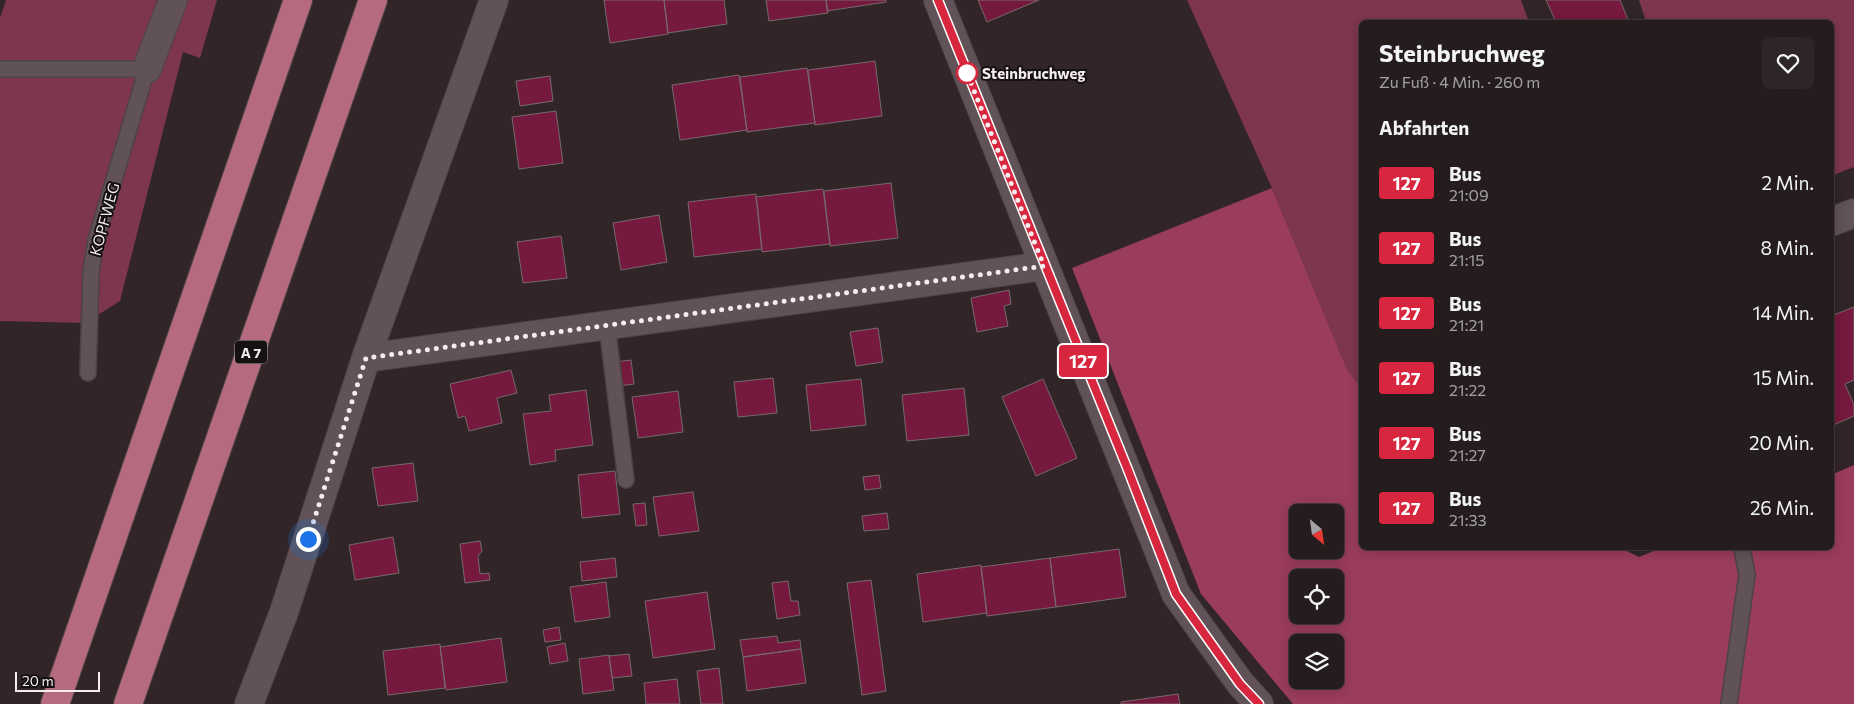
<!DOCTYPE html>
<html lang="de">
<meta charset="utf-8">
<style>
:root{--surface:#251c1e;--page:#2d2527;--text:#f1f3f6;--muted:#a3a1a4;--line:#423a3c}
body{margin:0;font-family:Commissioner,sans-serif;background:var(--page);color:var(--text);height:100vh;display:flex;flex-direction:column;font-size:19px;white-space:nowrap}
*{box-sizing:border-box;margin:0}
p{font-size:16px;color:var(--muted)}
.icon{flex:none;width:28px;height:28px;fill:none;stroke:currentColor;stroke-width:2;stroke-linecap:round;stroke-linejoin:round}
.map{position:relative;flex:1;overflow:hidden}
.drawer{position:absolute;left:1359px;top:20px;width:475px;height:530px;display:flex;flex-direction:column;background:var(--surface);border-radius:8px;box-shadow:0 2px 12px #0003,0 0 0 1px var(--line)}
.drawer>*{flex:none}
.badge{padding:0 10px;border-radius:4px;font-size:18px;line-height:32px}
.needle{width:32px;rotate:151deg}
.fabs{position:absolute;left:1289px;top:504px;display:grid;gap:10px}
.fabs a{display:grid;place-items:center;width:55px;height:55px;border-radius:8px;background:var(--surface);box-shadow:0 2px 12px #0003,0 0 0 1px var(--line);font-size:25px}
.scale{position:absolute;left:15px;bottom:12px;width:85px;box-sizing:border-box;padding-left:5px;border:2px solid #f5ecee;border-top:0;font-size:14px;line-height:18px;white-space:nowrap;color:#f5ecee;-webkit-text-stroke:4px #151011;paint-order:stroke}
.you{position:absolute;width:25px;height:25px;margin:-12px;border:4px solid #fff;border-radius:50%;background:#1a73e8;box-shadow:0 0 0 8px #1a73e833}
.map>.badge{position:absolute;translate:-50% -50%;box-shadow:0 0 0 2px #fff}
h2{padding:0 20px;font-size:19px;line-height:45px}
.round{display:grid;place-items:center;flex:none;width:52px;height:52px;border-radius:8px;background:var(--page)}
.head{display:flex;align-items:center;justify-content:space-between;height:85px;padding:0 20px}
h1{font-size:24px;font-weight:700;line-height:38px}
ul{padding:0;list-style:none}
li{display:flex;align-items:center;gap:15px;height:65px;padding:0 20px}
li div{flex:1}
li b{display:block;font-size:19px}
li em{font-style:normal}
li .badge{min-width:55px;font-weight:700;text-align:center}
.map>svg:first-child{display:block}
.green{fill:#7d364e}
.forest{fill:#9a3c5d;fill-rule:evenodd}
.building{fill:#76193e;stroke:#77696d}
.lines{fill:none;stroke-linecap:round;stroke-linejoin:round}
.service-casing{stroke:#4d4346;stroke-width:18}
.minor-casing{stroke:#4d4346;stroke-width:30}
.motorway-casing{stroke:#4d4346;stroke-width:30}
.service{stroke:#605256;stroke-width:15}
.minor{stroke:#605256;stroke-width:28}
.motorway{stroke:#b56a80;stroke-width:28}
.line-casing{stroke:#fff;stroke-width:11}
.line{stroke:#d7263d;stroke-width:8}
.walk{stroke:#f5ecee;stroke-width:5;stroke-dasharray:0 9}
.stop-dot{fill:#fff;stroke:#d7263d;stroke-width:2.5}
.labels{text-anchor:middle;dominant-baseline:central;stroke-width:4;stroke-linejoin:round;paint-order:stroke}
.shield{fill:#151011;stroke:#b2aaac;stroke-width:1}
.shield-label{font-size:14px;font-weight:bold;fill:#f5ecee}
.stop-label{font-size:15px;font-weight:bold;fill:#f5ecee;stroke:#151011;text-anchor:start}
.street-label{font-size:15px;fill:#f5ecee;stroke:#151011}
</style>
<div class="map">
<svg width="1854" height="704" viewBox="0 0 1854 704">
<rect width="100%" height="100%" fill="#312528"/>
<!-- green -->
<path class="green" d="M6,0H217L200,58L183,52L120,301L85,323L0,321V18Z
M1187,0H1521L1529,22H1361V388L1347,369L1272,188Z
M1639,0H1854V167L1831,176V22H1646Z"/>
<!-- forest -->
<path class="forest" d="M1272,188L1347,369L1361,388V548H1621L1639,557L1661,548H1831V475L1854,465V704H1293L1201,594L1072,268ZM1298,512H1335V550H1298ZM1298,578H1335V615H1298ZM1298,642H1335V680H1298Z"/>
<!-- building -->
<path class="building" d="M604,0H664L668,34L610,43Z
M664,0H724L727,24L668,33Z
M766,0H826L828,13L769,21Z
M826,0H886V2L827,11Z
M978,0H1039L987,22Z
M1546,0H1620L1629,22H1556Z
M875,61L882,116L815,125L808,70Z
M807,68L815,123L747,132L740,77Z
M739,75L747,130L680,140L672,85Z
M550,76L553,101L520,106L516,81Z
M556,111L563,163L519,169L512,117Z
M891,183L898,238L830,246L824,191Z
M823,189L830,244L762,252L756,197Z
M756,194L762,249L694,257L688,202Z
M659,215L667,262L621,270L613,223Z
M561,236L567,278L523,283L517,242Z
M1009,290L1011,304L1004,306L1008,326L977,332L971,298Z
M1854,307V380L1845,384L1854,405V416L1831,426V316Z
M878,328L883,362L856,366L850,332Z
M631,360L634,384L619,386L615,362Z
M511,370L517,393L497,398L502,423L469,431L465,416L458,418L450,384Z
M773,378L777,413L738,417L734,382Z
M861,379L866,425L811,431L806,385Z
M1043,379L1077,458L1036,476L1002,397Z
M964,388L969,435L907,441L902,395Z
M586,390L593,445L555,450L556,461L530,465L523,414L551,411L549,395Z
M678,391L683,432L638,438L632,397Z
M413,463L418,501L378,506L372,468Z
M615,471L620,514L582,518L578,475Z
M879,475L881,488L865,490L863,477Z
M693,492L699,531L659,536L653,497Z
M645,503L647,525L636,526L633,504Z
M887,513L889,529L864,531L862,516Z
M393,537L399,573L355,580L349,545Z
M480,541L482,551L478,556L480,574L489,573L490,580L465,583L460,544Z
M1119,549L1126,597L1056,607L1050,558Z
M615,558L617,577L582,581L580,562Z
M1050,558L1056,607L987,616L981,567Z
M981,565L987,613L923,622L917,574Z
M871,580L886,691L862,695L847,583Z
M788,581L791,601H798L800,615L777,619L772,583Z
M606,582L610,617L575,622L570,587Z
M707,592L715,649L653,658L645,601Z
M559,627L561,640L545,642L543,630Z
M777,636L778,643L800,640L801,649L743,657L740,640Z
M501,638L507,682L446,690L440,647Z
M565,643L568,661L550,664L547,647Z
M440,644L445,688L388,695L383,651Z
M801,649L806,683L747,691L743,657Z
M629,654L632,676L612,678L609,656Z
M609,655L614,690L583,694L579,659Z
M719,668L723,704H701L697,671Z
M677,679L680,704H646L644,683Z
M1178,694L1180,704H1121V702Z"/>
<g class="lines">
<!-- service casing -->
<g class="service-casing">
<path id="service" d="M0,69H147L96,240L91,272L88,373
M607,325L626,480
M1729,704L1747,575L1742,548"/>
</g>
<!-- minor casing -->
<g class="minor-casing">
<path id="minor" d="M938,0L1176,594L1240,683L1259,704
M147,69L173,0
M1831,222L1854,213
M366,358L1044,266
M249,704L284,612L366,358L494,0"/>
</g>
<!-- motorway casing -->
<g class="motorway-casing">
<path id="motorway" d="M55,704L298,0
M128,704L373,0"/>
</g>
<!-- service -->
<use href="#service" class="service"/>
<!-- minor -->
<use href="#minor" class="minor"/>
<!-- motorway -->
<use href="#motorway" class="motorway"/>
</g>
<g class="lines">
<!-- line casing -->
<g class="line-casing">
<path id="line" d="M938,0L1128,470L1176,594L1240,684L1259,704"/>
</g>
<!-- line -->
<use href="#line" class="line"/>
<!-- walk -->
<path class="walk" d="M308,539L366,358L1044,266L967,73"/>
</g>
<!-- markers -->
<circle class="stop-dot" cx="967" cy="73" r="10"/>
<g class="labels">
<!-- shield labels -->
<rect class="shield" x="235" y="340.5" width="32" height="23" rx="4"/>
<g class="shield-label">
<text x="251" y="352">A 7</text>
</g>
<!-- stop labels -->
<g class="stop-label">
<text x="982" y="73">Steinbruchweg</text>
</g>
<!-- street labels -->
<g class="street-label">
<text transform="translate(104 219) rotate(-75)">KOPFWEG</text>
</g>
</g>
</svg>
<div class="fabs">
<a><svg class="needle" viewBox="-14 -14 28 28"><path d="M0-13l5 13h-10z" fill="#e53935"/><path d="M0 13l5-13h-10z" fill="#a3a1a4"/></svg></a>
<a><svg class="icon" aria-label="locate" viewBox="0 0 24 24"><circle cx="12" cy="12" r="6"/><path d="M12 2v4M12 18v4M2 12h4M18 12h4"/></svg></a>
<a><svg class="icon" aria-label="layers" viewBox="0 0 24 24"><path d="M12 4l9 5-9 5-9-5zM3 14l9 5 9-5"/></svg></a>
</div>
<div class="scale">20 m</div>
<div class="you" style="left:308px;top:539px"></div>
<b class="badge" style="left:1083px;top:361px;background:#d7263d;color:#fff">127</b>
<section class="drawer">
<div class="head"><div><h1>Steinbruchweg</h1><p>Zu Fuß · 4 Min. · 260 m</p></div><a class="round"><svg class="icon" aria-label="heart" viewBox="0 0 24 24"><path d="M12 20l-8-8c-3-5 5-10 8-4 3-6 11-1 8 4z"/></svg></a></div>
<h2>Abfahrten</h2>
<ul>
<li><span class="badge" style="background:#d7263d;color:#fff">127</span><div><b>Bus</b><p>21:09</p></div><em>2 Min.</em></li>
<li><span class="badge" style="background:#d7263d;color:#fff">127</span><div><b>Bus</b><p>21:15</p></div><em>8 Min.</em></li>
<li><span class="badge" style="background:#d7263d;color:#fff">127</span><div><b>Bus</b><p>21:21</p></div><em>14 Min.</em></li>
<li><span class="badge" style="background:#d7263d;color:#fff">127</span><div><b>Bus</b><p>21:22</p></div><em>15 Min.</em></li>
<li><span class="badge" style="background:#d7263d;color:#fff">127</span><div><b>Bus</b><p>21:27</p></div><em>20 Min.</em></li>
<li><span class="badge" style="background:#d7263d;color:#fff">127</span><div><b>Bus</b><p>21:33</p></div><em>26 Min.</em></li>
</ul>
</section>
</div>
